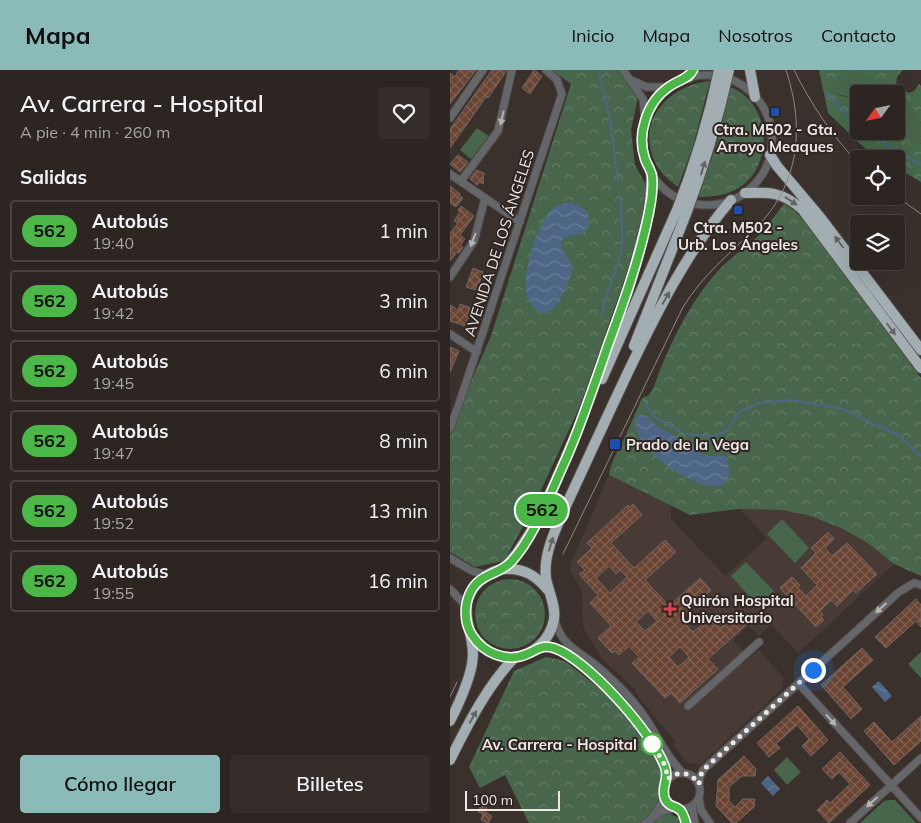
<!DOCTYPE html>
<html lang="es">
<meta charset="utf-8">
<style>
:root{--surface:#2c2522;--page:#342d2a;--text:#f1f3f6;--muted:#a6a5a5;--line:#484240;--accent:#8bbbb9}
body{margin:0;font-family:Mulish,sans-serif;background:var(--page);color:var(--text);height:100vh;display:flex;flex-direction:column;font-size:19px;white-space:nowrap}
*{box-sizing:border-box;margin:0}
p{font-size:16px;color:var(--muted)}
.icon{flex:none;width:28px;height:28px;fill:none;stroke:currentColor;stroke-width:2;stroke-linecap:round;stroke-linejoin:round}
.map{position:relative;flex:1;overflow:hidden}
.panel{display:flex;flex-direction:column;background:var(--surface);width:450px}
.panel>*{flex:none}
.badge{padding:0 10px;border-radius:16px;font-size:18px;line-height:32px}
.needle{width:32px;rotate:237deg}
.buttons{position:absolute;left:400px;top:15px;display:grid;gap:10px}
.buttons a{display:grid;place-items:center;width:55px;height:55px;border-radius:5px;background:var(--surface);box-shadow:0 5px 20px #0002,0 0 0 1px var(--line);font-size:25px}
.scale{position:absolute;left:15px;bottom:12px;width:95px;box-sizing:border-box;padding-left:5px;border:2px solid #ede7e5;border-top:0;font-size:14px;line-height:18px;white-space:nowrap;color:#ede7e5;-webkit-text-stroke:4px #302724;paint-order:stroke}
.you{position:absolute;width:25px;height:25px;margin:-12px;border:4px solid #fff;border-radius:50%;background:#1a73e8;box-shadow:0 0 0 8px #1a73e833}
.map>.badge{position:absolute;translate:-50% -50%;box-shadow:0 0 0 2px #fff}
h2{padding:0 20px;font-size:19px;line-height:45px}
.round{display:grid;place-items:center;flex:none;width:52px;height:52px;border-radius:5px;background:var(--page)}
.head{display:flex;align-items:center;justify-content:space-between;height:85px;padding:0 20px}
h1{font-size:24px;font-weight:600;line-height:38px}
.cta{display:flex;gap:10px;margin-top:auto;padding:10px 20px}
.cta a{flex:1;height:58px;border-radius:5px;background:var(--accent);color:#111;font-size:20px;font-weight:600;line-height:58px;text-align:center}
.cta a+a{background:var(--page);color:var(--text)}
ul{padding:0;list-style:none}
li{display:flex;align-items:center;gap:15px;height:62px;margin:0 10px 8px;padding:0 10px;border:2px solid var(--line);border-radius:5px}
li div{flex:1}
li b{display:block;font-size:19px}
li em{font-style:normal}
li .badge{min-width:55px;font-weight:700;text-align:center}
header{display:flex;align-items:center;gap:30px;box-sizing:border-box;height:70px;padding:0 25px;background:var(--accent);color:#111}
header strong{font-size:24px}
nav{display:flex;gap:28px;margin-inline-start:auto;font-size:18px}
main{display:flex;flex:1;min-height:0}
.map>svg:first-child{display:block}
.built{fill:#483a34}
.grass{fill:#48664c}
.forest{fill:url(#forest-crowns)}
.park{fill:url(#park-crowns)}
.water{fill:url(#water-waves)}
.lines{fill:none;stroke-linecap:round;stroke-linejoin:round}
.stream{stroke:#4d6686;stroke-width:2}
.building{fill:url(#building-cross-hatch);stroke:#706662;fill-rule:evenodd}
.minor-casing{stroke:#574e4a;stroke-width:9}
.highway-casing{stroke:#574e4a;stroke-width:12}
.minor{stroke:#636769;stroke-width:7}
.highway{stroke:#a2aeb2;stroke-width:10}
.tram{stroke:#8d8683;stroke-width:1}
.highway-bridge-casing{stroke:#574e4a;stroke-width:12;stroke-linecap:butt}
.highway-bridge{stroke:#a2aeb2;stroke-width:10}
.oneway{fill:#b6b4b3}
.oneway2{fill:#636464}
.line-casing{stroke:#fff;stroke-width:11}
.line{stroke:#4ab747;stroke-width:8}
.walk{stroke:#ede7e5;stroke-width:5;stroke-dasharray:0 9}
.transit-dot{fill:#1a4fb4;stroke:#302724;stroke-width:2}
.health-dot{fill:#e0444e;stroke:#302724;stroke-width:2}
.stop-dot{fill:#fff;stroke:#4ab747;stroke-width:2.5}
.labels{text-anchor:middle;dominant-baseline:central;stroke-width:4;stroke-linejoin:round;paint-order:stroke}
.poi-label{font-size:15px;font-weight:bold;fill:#ede7e5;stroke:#302724}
.street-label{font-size:15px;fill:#ede7e5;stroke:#302724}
.stop-label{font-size:15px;font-weight:bold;fill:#ede7e5;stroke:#302724;text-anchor:end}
</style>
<header>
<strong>Mapa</strong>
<nav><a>Inicio</a><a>Mapa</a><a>Nosotros</a><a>Contacto</a></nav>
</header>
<main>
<section class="panel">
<div class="head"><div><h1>Av. Carrera - Hospital</h1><p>A pie · 4 min · 260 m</p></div><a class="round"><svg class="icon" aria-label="heart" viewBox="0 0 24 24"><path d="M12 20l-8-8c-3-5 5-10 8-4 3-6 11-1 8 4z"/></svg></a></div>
<h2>Salidas</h2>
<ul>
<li><span class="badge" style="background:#4ab747;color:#111">562</span><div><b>Autobús</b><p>19:40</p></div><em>1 min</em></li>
<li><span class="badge" style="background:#4ab747;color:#111">562</span><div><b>Autobús</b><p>19:42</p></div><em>3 min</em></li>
<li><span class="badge" style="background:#4ab747;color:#111">562</span><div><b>Autobús</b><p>19:45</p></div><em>6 min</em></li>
<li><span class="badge" style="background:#4ab747;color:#111">562</span><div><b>Autobús</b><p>19:47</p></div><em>8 min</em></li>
<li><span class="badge" style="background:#4ab747;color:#111">562</span><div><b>Autobús</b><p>19:52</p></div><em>13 min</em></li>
<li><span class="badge" style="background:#4ab747;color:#111">562</span><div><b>Autobús</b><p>19:55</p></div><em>16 min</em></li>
</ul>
<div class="cta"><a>Cómo llegar</a><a>Billetes</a></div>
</section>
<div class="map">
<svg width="471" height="753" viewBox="0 0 471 753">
<defs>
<pattern id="forest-crowns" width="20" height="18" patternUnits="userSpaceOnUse" patternTransform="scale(1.25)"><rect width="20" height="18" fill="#47694c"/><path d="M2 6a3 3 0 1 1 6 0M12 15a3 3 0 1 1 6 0" fill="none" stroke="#627e66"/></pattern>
<pattern id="park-crowns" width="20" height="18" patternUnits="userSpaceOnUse" patternTransform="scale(1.25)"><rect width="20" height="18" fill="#48664c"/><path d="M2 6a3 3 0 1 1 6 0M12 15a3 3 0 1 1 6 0" fill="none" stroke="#637c66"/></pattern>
<pattern id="water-waves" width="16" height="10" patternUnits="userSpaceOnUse" patternTransform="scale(1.25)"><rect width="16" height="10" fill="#4d6686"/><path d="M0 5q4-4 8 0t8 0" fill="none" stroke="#677c97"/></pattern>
<pattern id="building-cross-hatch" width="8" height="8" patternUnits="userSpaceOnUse" patternTransform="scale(1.25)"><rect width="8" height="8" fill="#6a4432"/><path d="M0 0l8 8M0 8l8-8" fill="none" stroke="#805f50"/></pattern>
</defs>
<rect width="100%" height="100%" fill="#3a312d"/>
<!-- built -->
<path class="built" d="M159,405L221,436V449L275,506L317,468L289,439L332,440L361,446L393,459L419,474L444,494L348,583L321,554L309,566L299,556L283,570L299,588L309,580L334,608L332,619L251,694L237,693L223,675L225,671L186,624L185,619L152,589L133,557L132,524L131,518L120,501L121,493Z"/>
<!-- grass -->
<path class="grass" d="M392,0H407L437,24H409V33C400,23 388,29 376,17L383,10L392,13L389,9Z
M446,31L471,53V74L446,59Z
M27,58L39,66L21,89L10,80Z
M332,449L359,478L345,493L317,464Z
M296,492L324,521L308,536L281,506Z
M471,582V608L458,594Z
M337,687L351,702L337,715L324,700Z
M439,730H445L466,753H410L434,731Z"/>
<!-- forest -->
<path class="forest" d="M369,0H392L389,9L393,14L383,10L377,17C388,30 400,23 409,33V61H446V59L471,74V112L446,97V89H431L419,82L378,43Z
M407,0H453L447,7L446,16L459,23L464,21L469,14L471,16V53L446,31V24H437Z"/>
<!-- park -->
<path class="park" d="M102,0H168L188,27L181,60L185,95L197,117L189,169L130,336L79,446L54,491L25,497L0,482V359L41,266L121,14Z
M260,11L243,76L228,117C219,110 210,103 205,92C185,51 219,15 260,11Z
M280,17C323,33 325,100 285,120C273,126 261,127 248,127L267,73Z
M334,134L345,141L360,158L471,308V506L444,494L419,474L393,459L361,446L332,440L289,439L240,445L159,405C161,389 172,375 178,360C183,349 187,338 193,327L198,326L203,319C218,277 238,235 267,202C278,189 293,180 305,169C316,159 325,145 334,134Z
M25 544a35 35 0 1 1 70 0a35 35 0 1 1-70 0Z
M96,587L115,591L148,617L175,643L206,687L213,703L208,722L209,731L200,744L204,750L218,743L231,749L232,753H79L55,705L30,718L19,697L64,601Z"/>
<!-- water -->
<path class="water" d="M120,133L130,136L138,143L139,156L132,164L120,165L112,170C108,183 125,190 121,204C117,216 103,253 87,241C82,237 79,231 77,225C71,205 88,148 106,136C110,134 115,134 120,133Z
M188,345H193L198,347L206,356L241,375L251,384L255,386H275C282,400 282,417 262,416C238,414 172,373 188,345Z
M429,611L442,626L435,632L422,617Z
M318,706L330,719L323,726L311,713Z"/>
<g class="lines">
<!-- stream -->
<path class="stream" d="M149,0L161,56L168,112
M376,23L409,57
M413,61L471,95
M152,246C154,222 169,201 172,176C173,159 171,141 170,125
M195,333L207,349L234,363L260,367L277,361L289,342L310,333L341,330L392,339L446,364L471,386"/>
</g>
<!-- building -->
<path class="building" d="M9,0H26L0,34V3L5,7Z
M42,0H57L38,28L36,27L0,78V59Z
M84,0L92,6L80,24L72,18Z
M8,85L18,92L10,102L0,94Z
M26,100L34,103L33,114L30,112L27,115L20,109Z
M0,116L10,124L9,125L13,128L6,137L0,133Z
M11,136L24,146L10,165L15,169L10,175L13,177L9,183L7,182L0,191V163L8,153L4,151L10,142L8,140Z
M23,198L33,202L27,220L16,217Z
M10,234L21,238L15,256L0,251V235L8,240Z
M0,277L9,281L0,302Z
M183,434L192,445L161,473L184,498L215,470L226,482L195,510L219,536L250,508L261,520L230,548L243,562L260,547L270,558L288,543L297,554L258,589L268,599L230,633L221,623L215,628L182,593L189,587L179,576L169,585L165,581L162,583L148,568L161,556L140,533L148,525L129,504L135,500L127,492L142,478L137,473L178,435L180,437ZM159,496L166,504L170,500L177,507L160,523L146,508ZM198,541L207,551L195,561L186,552ZM230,577L239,587L228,597L219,587Z
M378,462L384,469L375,478L382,486L397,473L427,504L406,523L403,520L387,536L381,530L370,541L373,545L371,547L374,550L366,557L330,518L342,507L350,515L348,518L356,526L367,515L351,498L366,483L361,478Z
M466,529L471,535V557L466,551L436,578L425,567Z
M412,578L423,590L393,617L412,639L401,649L371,615Z
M348,636L378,670L361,686L352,676L359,669L347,655L326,674L330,678L319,687L307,673Z
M471,646V671L444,695L414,661L424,652L442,672Z
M390,682L420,715L379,753L367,740L377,730L380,733L400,714L389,702L382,709L372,699Z
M294,686L306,699L305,706H292L279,717V731L285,737L293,729H305L304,737L286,753H282L266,736L268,710Z
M32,732L37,738L35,742L42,746L38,753L31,750L33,744L28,742Z"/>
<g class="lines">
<!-- minor casing -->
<g class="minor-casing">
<path id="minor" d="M173,0L193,29L195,49
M192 70a65 65 0 1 1 130 0a65 65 0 1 1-130 0Z
M181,10L197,17H218
M0,48L33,0
M0,104L70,152
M11,111L48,61L62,0
M0,207L24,171L35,128
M0,264L27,282
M0,358L9,334L112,24L107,10L96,0
M0,488L22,501L37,505
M0,519L16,536
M105,550C111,576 129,581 148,597C167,613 187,634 200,655C210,671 219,690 233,703
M88,578C95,577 100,576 107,579C142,594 213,671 218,709
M349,614L471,748
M238,636L309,572
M214 721a18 18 0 1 1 36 0a18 18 0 1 1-36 0Z
M249,714L250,707L253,700L449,522L464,513L471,515
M249,728L251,740L260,753
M242,736L245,753
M230,740L236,753
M203,746L215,728
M195,753L211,742L225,738
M400,753L471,688"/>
</g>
<!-- highway casing -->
<g class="highway-casing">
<path id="highway" d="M300,0L305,27
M239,7L243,0
M320,85L327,96L370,147L471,280
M295,123C320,122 332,122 352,139L471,298
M184,276L236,144
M152,309L227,140
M53,499L67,483L84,457L103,417L127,362L178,221L199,142L202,105
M21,564C28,572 34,580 44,584C71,595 99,576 104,549C106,535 98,521 96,508C93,485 105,461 113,442C136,393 158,344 181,296C209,238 238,180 281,130
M0,651C8,636 19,611 22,594C28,562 0,536 32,509C39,503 48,499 56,499C75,498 87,507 98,520
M0,690C18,654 37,616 65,587"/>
</g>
<!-- minor -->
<use href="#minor" class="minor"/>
<!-- highway -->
<use href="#highway" class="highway"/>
<!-- tram -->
<path class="tram" d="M344,0C361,34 382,66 409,94
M446,126L471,144
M113,484L233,237C253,205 278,185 305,159C350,114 355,58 336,0
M0,627L7,612"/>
<!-- highway-bridge casing -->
<g class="highway-bridge-casing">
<path id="highway-bridge" d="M227,140C245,94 259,48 269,0
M236,144C254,97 268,49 279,0"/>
</g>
<!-- highway-bridge -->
<use href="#highway-bridge" class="highway-bridge"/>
</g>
<!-- one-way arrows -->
<defs><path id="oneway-solid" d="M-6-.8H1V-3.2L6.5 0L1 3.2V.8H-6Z" transform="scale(1.25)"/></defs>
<g class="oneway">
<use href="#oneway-solid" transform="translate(52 48) rotate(103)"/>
<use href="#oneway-solid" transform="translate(23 170) rotate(111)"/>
<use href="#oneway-solid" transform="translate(431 538) rotate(138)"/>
<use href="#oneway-solid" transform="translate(381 650) rotate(48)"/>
<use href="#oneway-solid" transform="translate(422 732) rotate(138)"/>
</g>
<g class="oneway2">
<use href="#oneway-solid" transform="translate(253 98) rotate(-73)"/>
<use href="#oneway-solid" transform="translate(341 131) rotate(34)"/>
<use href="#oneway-solid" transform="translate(389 172) rotate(-127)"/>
<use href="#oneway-solid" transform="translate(216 228) rotate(-60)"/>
<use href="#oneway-solid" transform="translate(441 259) rotate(53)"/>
<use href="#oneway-solid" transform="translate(101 474) rotate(-73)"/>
<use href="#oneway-solid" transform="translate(23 647) rotate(-61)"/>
</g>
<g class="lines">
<!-- line casing -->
<g class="line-casing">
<path id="line" d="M236,753C235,750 233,742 230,740C225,735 219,738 215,729C210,717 220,710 215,697C203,663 137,589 104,578C92,574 87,580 77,584C57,593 33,583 22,565C14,553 14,536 20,523C29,503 49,505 61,492C84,468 102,419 116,389C132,352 145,313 158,275C175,229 193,179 201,131C202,124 203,114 202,107C202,101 197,95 195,89C191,77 191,63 195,51C199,37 208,24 220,16C229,10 238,9 243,0"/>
</g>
<!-- line -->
<use href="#line" class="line"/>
<!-- walk -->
<path class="walk" d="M202,674L201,672L215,695L218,709C229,700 241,702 249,714L250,707L253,700L363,600"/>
</g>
<!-- markers -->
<g class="transit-dot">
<rect x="320" y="37" width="10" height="10" rx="2.5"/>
<rect x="283" y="135" width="10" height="10" rx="2.5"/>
<rect x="159" y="368" width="12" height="12" rx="2.5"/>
</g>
<path class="health-dot" d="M217.5 531.5h5v5h5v5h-5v5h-5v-5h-5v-5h5z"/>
<circle class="stop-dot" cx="202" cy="674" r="10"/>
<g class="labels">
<!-- poi labels -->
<g class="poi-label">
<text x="325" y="59">Ctra. M502 - Gta.<tspan x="325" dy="17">Arroyo Meaques</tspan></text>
<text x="288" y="157">Ctra. M502 -<tspan x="288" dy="17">Urb. Los Ángeles</tspan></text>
<text x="176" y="374" text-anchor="start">Prado de la Vega</text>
<text x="231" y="530" text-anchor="start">Quirón Hospital<tspan x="231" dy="17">Universitario</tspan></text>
</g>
<!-- street labels -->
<g class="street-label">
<text transform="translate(49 173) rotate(-72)">AVENIDA DE LOS ÁNGELES</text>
</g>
<!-- stop labels -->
<g class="stop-label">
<text x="187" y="674">Av. Carrera - Hospital</text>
</g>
</g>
</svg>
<div class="buttons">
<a><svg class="needle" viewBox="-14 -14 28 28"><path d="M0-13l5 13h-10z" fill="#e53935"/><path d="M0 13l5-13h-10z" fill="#a6a5a5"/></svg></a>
<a><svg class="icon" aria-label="locate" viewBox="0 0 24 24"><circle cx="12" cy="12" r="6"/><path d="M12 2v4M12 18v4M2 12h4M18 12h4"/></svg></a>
<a><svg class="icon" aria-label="layers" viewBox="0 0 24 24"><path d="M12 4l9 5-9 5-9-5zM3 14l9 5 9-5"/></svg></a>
</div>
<div class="scale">100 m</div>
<div class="you" style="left:363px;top:600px"></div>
<b class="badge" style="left:92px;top:440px;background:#4ab747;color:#111">562</b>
</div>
</main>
